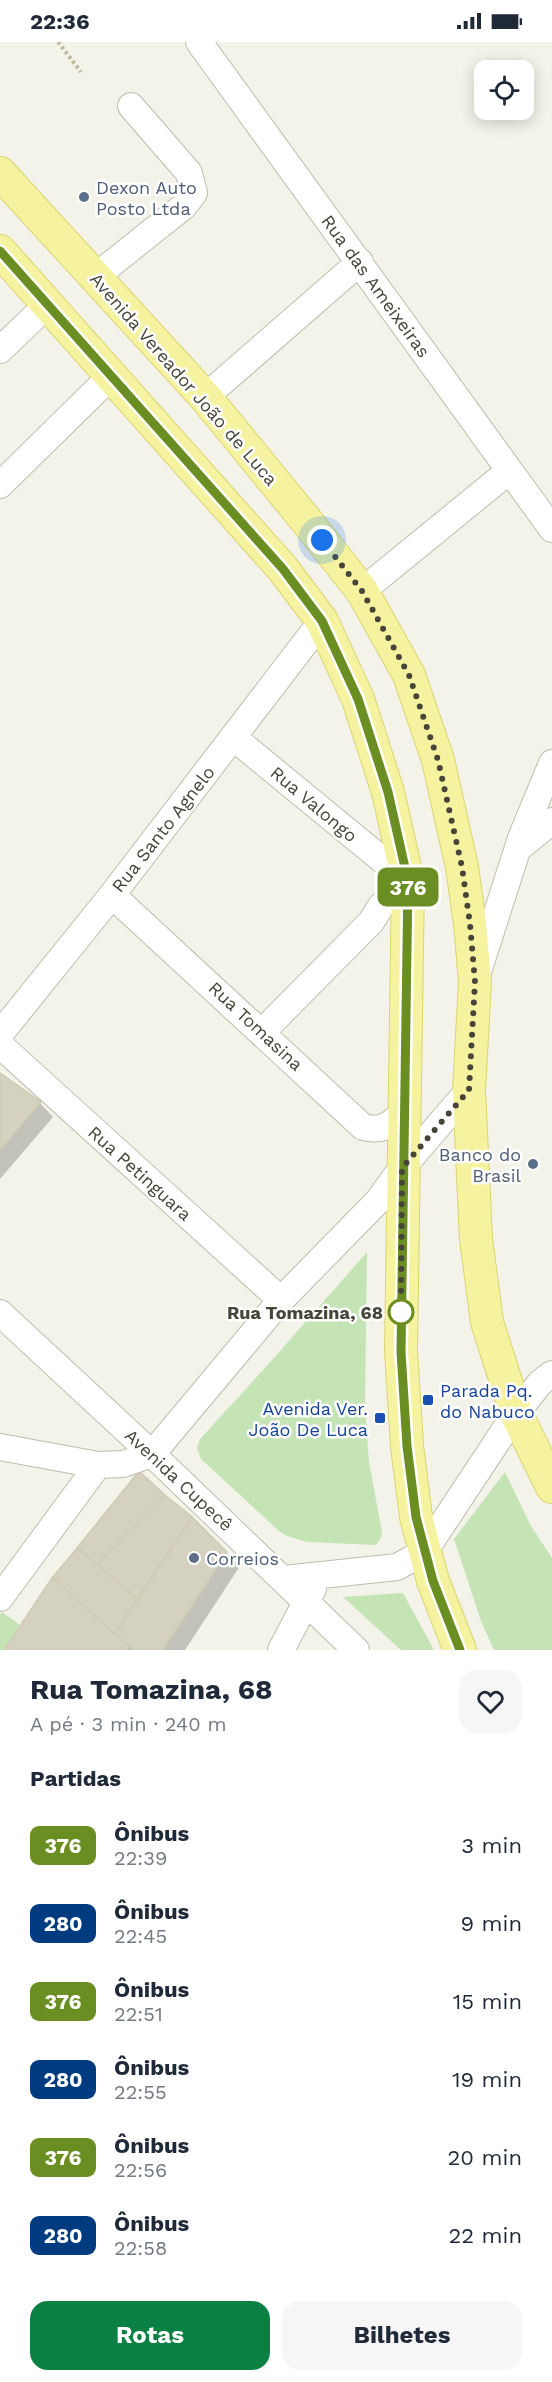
<!DOCTYPE html>
<html lang="pt">
<meta charset="utf-8">
<style>
:root{--surface:#fff;--page:#f6f6f7;--text:#1f2937;--muted:#747a83;--accent:#0b8043}
body{margin:0;font-family:"Work Sans",sans-serif;background:var(--page);color:var(--text);height:100vh;display:flex;flex-direction:column;font-size:22px;white-space:nowrap}
*{box-sizing:border-box;margin:0}
p{font-size:20px;color:var(--muted)}
.icon{flex:none;width:33px;height:33px;fill:none;stroke:currentColor;stroke-width:2;stroke-linecap:round;stroke-linejoin:round}
.map{position:relative;height:1608px;overflow:hidden}
.side{display:flex;flex-direction:column;background:var(--surface);flex:1}
.side>*{flex:none}
.badge{padding:0 12px;border-radius:9px;font-size:21px;line-height:39px}
.fabs{position:absolute;left:474px;top:18px;display:grid;gap:12px}
.fabs a{display:grid;place-items:center;width:60px;height:60px;border-radius:12px;background:var(--surface);box-shadow:0 3px 15px #0003;font-size:30px}
.you{position:absolute;width:30px;height:30px;margin:-15px;border:4px solid #fff;border-radius:50%;background:#1a73e8;box-shadow:0 0 0 9px #1a73e833}
.map>.badge{position:absolute;translate:-50% -50%;box-shadow:0 0 0 3px #fff}
h2{padding:0 30px;font-size:22px;line-height:54px}
.round{display:grid;place-items:center;flex:none;width:63px;height:63px;border-radius:18px;background:var(--page)}
.head{display:flex;align-items:center;justify-content:space-between;height:102px;padding:0 30px}
h1{font-size:28px;font-weight:700;line-height:45px}
.action{display:flex;gap:12px;margin-top:auto;padding:12px 30px}
.action a{flex:1;height:69px;border-radius:18px;background:var(--accent);color:#fff;font-size:24px;font-weight:700;line-height:69px;text-align:center}
.action a+a{background:var(--page);color:var(--text)}
ul{padding:0;list-style:none}
li{display:flex;align-items:center;gap:18px;height:78px;padding:0 30px}
li div{flex:1}
li b{display:block;font-size:22px}
li em{font-style:normal}
li .badge{min-width:66px;font-weight:700;text-align:center}
.status{display:flex;justify-content:space-between;align-items:center;height:42px;padding:0 30px;background:var(--surface);direction:ltr}
.status svg{height:16px;fill:currentColor}
.map>svg:first-child{display:block}
.green{fill:#c4e4b6}
.shadow{fill:#0003}
.building{fill:#d4d1c0;stroke:#cecbb4;stroke-width:1.5}
.lines{fill:none;stroke-linecap:round;stroke-linejoin:round}
.minor-casing{stroke:#bebdad;stroke-width:28}
.major-casing{stroke:#dbd471;stroke-width:34}
.path{stroke:#bfbb9f;stroke-width:4;stroke-dasharray:3 3;stroke-linecap:butt}
.minor{stroke:#fff;stroke-width:26}
.major{stroke:#f6f3a0;stroke-width:32}
.line-casing{stroke:#fff;stroke-width:14}
.line{stroke:#6b8e23;stroke-width:9}
.walk{stroke:#474538;stroke-width:6;stroke-dasharray:0 10.8}
.service-dot{fill:#5c6f8a;stroke:#fff;stroke-width:2}
.stop-dot{fill:#fff;stroke:#6b8e23;stroke-width:3}
.transit-dot{fill:#1a4fb4;stroke:#fff;stroke-width:2}
.labels{text-anchor:middle;dominant-baseline:central;stroke-width:5;stroke-linejoin:round;paint-order:stroke}
.service-label{font-size:18px;fill:#4e5e75;stroke:#fff;text-anchor:start}
.street-label{font-size:18px;fill:#474538;stroke:#fff}
.stop-label{font-size:18px;font-weight:bold;fill:#474538;stroke:#fff;text-anchor:end}
.transit-label{font-size:18px;fill:#164399;stroke:#fff;text-anchor:start}
</style>
<div class="status"><b>22:36</b><svg viewBox="0 0 49 12"><path d="M0 12V9h3v3zM5 12V6h3v6zM10 12V3h3v9zM15 12V0h3v12zM26 1h20v11H26zM47 4h2v5h-2z"/></svg></div>
<div class="map">
<svg width="552" height="1608" viewBox="0 0 552 1608">
<rect width="100%" height="100%" fill="#f3f3ea"/>
<!-- green -->
<path class="green" d="M367,1210L365,1366L369,1420L382,1490L381,1496L376,1503L307,1500L287,1494L280,1490L201,1417L197,1406L200,1397L273,1317Z
M505,1430L531,1484L552,1516V1608H494L481,1579L454,1497Z
M403,1551L434,1608H401L343,1555Z
M2,1570L20,1583L4,1608H0V1573Z"/>
<!-- shadow -->
<path class="shadow" d="M0,1033L40,1061L53,1075L0,1137Z
M140,1432L191,1477L240,1524L185,1608H6Z"/>
<!-- building -->
<path class="building" d="M0,1031L41,1060L0,1108Z
M139,1429L165,1453L97,1523L77,1506Z
M165,1453L192,1475L137,1557L97,1523Z
M192,1475L227,1510L163,1608H134L115,1592Z
M77,1506L137,1557L115,1592L52,1536Z
M52,1536L129,1604L128,1608H4Z"/>
<g class="lines">
<!-- minor casing -->
<g class="minor-casing">
<path id="minor" d="M199,0L552,487
M95,235L184,164L194,151L189,131L131,64
M0,308L48,262
M205,355L360,220
M0,443L111,334
M362,549L509,429
M234,696L408,839L381,864L371,880L262,990
M520,805L552,779
M112,853L363,1085C383,1090 390,1083 404,1070
M477,933L521,796L552,721
M0,992L112,853L322,579
M0,1003L281,1258
M0,1271L152,1412L356,1608
M0,1405L98,1423L123,1422L152,1412
M152,1412L281,1258L378,1159L402,1126L469,1048
M284,1537L397,1525L424,1510L516,1371L540,1341L552,1332
M0,1556L98,1423
M281,1608L313,1547"/>
</g>
<!-- major casing -->
<g class="major-casing">
<path id="major" d="M0,131L205,355L309,482L362,549L409,633L438,718L462,825L470,882L475,940L469,1048L476,1197L487,1280L516,1371L552,1445
M0,209L283,527L322,579L358,657L388,750L408,839L401,1309L407,1404L416,1475L433,1539L460,1608"/>
</g>
<!-- path -->
<path class="path" d="M58,0L81,30"/>
<!-- minor -->
<use href="#minor" class="minor"/>
<!-- major -->
<use href="#major" class="major"/>
</g>
<g class="lines">
<!-- line casing -->
<g class="line-casing">
<path id="line" d="M0,209L283,527L322,579L358,657L388,750L408,839L401,1310L407,1404L416,1475L433,1539L460,1608"/>
</g>
<!-- line -->
<use href="#line" class="line"/>
<!-- walk -->
<path class="walk" d="M322,498L362,549L409,633L438,718L462,825L470,882L475,940L469,1048L402,1126L401,1270"/>
</g>
<!-- markers -->
<g class="service-dot">
<circle cx="84" cy="155" r="6"/>
<circle cx="533" cy="1122" r="6"/>
<circle cx="194" cy="1516" r="6"/>
</g>
<circle class="stop-dot" cx="401" cy="1270" r="12"/>
<g class="transit-dot">
<rect x="422" y="1352" width="12" height="12" rx="3"/>
<rect x="374" y="1370" width="12" height="12" rx="3"/>
</g>
<g class="labels">
<!-- service labels -->
<g class="service-label">
<text x="96" y="145">Dexon Auto<tspan x="96" dy="21">Posto Ltda</tspan></text>
<text x="521" y="1112" text-anchor="end">Banco do<tspan x="521" dy="21">Brasil</tspan></text>
<text x="206" y="1516">Correios</text>
</g>
<!-- street labels -->
<g class="street-label">
<text transform="translate(376 244) rotate(54)">Rua das Ameixeiras</text>
<text transform="translate(184 337) rotate(49)">Avenida Vereador João de Luca</text>
<text transform="translate(314 762) rotate(40)">Rua Valongo</text>
<text transform="translate(163 787) rotate(-52)">Rua Santo Agnelo</text>
<text transform="translate(256 984) rotate(43)">Rua Tomasina</text>
<text transform="translate(140 1131) rotate(42)">Rua Petinguara</text>
<text transform="translate(179 1438) rotate(43)">Avenida Cupecê</text>
</g>
<!-- stop labels -->
<g class="stop-label">
<text x="383" y="1270">Rua Tomazina, 68</text>
</g>
<!-- transit labels -->
<g class="transit-label">
<text x="440" y="1348">Parada Pq.<tspan x="440" dy="21">do Nabuco</tspan></text>
<text x="368" y="1366" text-anchor="end">Avenida Ver.<tspan x="368" dy="21">João De Luca</tspan></text>
</g>
</g>
</svg>
<div class="fabs">
<a><svg class="icon" aria-label="locate" viewBox="0 0 24 24"><circle cx="12" cy="12" r="6"/><path d="M12 2v4M12 18v4M2 12h4M18 12h4"/></svg></a>
</div>
<div class="you" style="left:322px;top:498px"></div>
<b class="badge" style="left:408px;top:845px;background:#6b8e23;color:#fff">376</b>
</div>
<section class="side">
<div class="head"><div><h1>Rua Tomazina, 68</h1><p>A pé · 3 min · 240 m</p></div><a class="round"><svg class="icon" aria-label="heart" viewBox="0 0 24 24"><path d="M12 20l-8-8c-3-5 5-10 8-4 3-6 11-1 8 4z"/></svg></a></div>
<h2>Partidas</h2>
<ul>
<li><span class="badge" style="background:#6b8e23;color:#fff">376</span><div><b>Ônibus</b><p>22:39</p></div><em>3 min</em></li>
<li><span class="badge" style="background:#003b80;color:#fff">280</span><div><b>Ônibus</b><p>22:45</p></div><em>9 min</em></li>
<li><span class="badge" style="background:#6b8e23;color:#fff">376</span><div><b>Ônibus</b><p>22:51</p></div><em>15 min</em></li>
<li><span class="badge" style="background:#003b80;color:#fff">280</span><div><b>Ônibus</b><p>22:55</p></div><em>19 min</em></li>
<li><span class="badge" style="background:#6b8e23;color:#fff">376</span><div><b>Ônibus</b><p>22:56</p></div><em>20 min</em></li>
<li><span class="badge" style="background:#003b80;color:#fff">280</span><div><b>Ônibus</b><p>22:58</p></div><em>22 min</em></li>
</ul>
<div class="action"><a>Rotas</a><a>Bilhetes</a></div>
</section>
